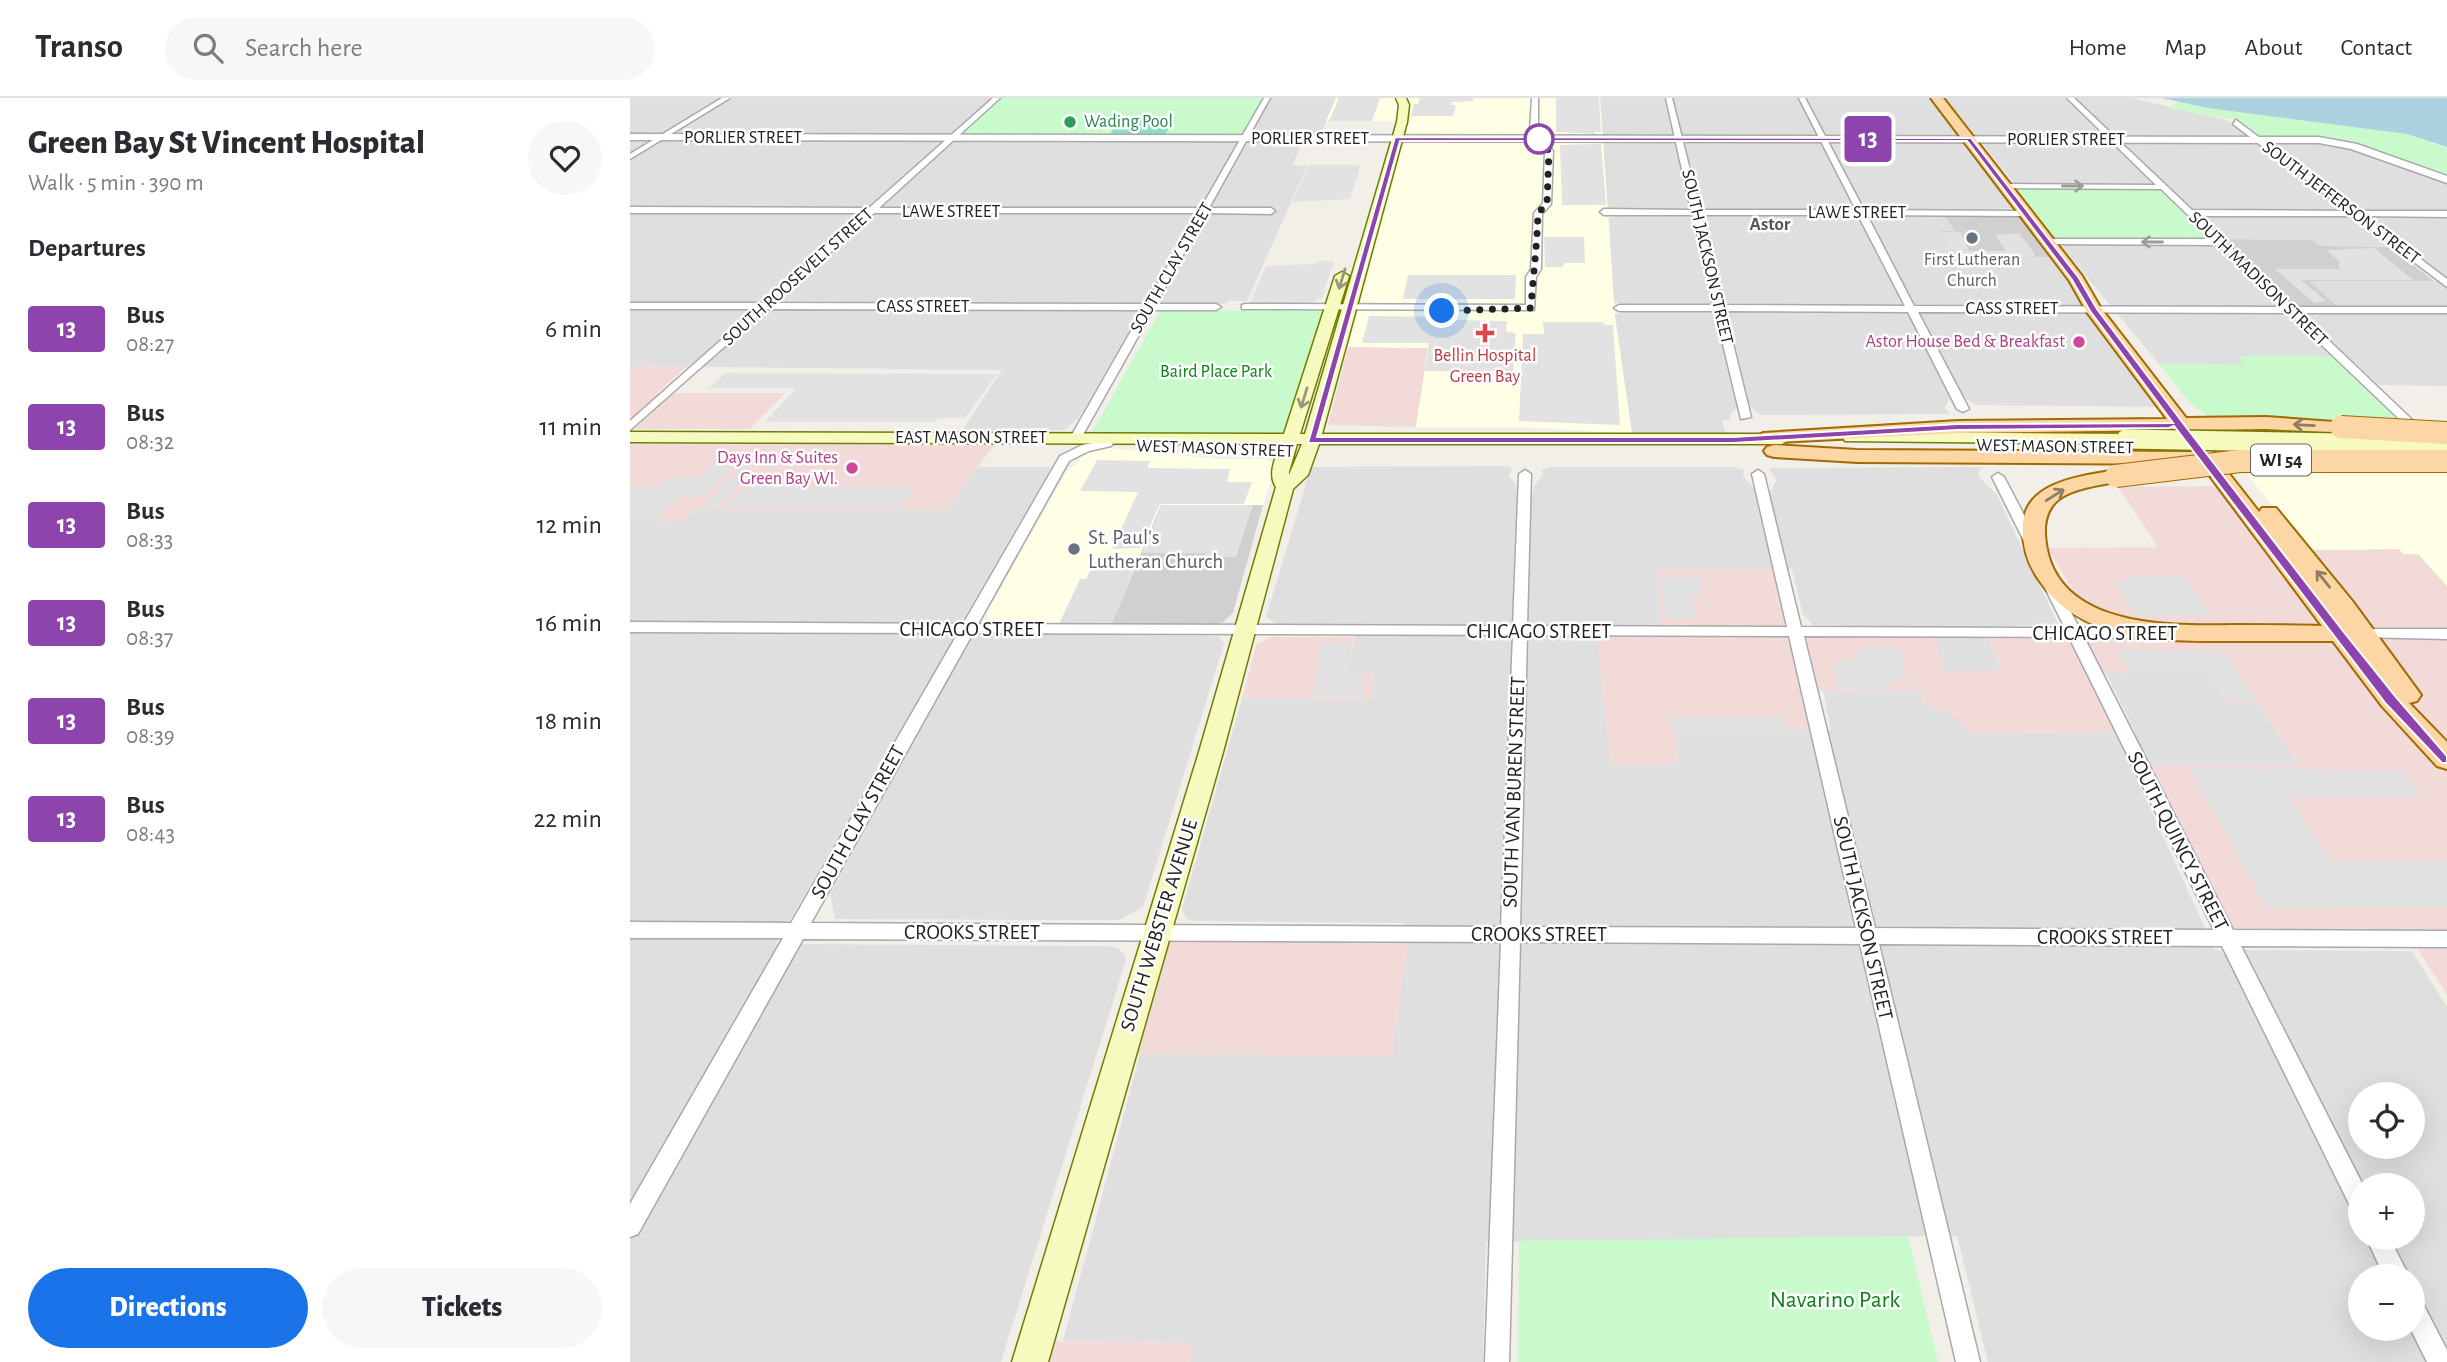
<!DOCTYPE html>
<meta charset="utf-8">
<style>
:root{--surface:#fff;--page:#f7f7f7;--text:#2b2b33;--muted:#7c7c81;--line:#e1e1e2;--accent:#1a73e8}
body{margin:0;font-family:"Alegreya Sans",sans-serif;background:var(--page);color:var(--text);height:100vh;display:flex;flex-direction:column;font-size:26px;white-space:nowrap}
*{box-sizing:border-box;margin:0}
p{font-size:23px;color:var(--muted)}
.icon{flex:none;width:38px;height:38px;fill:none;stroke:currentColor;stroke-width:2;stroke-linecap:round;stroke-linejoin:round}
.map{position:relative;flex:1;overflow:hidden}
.side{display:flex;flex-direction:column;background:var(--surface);width:630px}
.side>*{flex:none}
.badge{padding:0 14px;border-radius:5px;font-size:24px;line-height:46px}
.controls{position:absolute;left:1718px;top:984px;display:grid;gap:14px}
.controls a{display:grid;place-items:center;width:77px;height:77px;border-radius:50%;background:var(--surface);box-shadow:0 7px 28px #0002;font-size:35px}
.you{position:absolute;width:35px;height:35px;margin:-18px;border:5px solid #fff;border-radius:50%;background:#1a73e8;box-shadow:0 0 0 10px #1a73e833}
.map>.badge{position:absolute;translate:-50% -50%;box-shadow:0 0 0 4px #fff}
h2{padding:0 28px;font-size:26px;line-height:63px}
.round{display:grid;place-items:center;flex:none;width:74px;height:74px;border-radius:37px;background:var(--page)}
.overview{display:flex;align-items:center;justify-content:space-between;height:119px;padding:0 28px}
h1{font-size:33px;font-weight:800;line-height:52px}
.button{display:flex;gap:14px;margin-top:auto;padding:14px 28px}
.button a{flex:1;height:80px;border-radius:42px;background:var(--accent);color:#fff;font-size:28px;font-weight:800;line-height:80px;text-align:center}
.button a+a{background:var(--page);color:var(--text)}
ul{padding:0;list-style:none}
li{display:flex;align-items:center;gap:21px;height:98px;padding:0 28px}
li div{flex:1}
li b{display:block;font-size:26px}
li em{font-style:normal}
li .badge{min-width:77px;font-weight:700;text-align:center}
header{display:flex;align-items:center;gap:42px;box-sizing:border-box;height:98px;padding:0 35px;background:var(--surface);border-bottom:2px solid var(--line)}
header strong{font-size:33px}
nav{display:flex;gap:38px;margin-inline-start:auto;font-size:24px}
.search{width:490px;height:63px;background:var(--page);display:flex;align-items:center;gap:18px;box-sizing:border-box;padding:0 24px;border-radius:38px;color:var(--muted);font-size:26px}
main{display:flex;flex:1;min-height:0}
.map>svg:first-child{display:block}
.residential{fill:#e0dfdf;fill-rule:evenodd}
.commercial{fill:#f2dad9}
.education{fill:#ffffe5}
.religious{fill:#d0d0d0}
.park{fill:#c8facc}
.pitch{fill:#88e0be}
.parking{fill:#e2e2e2}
.water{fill:#aad3df}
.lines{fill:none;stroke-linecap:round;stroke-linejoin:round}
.minor-casing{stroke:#a9a9a9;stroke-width:3}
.tertiary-casing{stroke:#a9a9a9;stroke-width:3}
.secondary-casing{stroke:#707d05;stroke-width:3}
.primary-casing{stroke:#a06b00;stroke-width:4}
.minor{fill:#fff;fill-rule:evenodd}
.tertiary{fill:#fff;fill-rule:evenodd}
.secondary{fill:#f7fabf;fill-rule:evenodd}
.primary{fill:#fcd6a4;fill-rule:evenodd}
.secondary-bridge-casing{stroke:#707d05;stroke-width:22;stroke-linecap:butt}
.primary-bridge-casing{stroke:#a06b00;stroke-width:24;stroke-linecap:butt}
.secondary-bridge{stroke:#f7fabf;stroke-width:19}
.primary-bridge{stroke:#fcd6a4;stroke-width:22}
.oneway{stroke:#9c9c9c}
.oneway2{stroke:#979978}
.oneway3{stroke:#8f7c63}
.line{fill:#8e44ad;stroke:#fff;stroke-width:2;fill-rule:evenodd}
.walk{stroke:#222;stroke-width:7;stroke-dasharray:0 12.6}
.leisure-dot{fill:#2e9e5b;stroke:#fff;stroke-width:2.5}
.stop-dot{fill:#fff;stroke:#8e44ad;stroke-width:3.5}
.worship-dot{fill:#6b7280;stroke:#fff;stroke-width:2.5}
.health-dot{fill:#e0444e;stroke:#fff;stroke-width:2.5}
.hotel-dot{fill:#d1479c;stroke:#fff;stroke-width:2.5}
.labels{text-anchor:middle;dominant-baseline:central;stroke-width:5;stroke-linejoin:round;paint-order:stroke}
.far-leisure-label{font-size:18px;fill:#27864d;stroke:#fff;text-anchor:start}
.far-street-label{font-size:18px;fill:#222;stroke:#fff}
.far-worship-label{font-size:18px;fill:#5b616d;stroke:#fff}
.far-hotel-label{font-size:18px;fill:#b23c85;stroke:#fff;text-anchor:end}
.far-health-label{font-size:18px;fill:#be3a42;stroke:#fff}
.far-park-label{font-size:18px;fill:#0c8416;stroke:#fff}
.far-neighbourhood-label{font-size:19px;font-weight:bold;fill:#555;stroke:#fff}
.shield{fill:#fff;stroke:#646464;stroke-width:2}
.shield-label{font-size:19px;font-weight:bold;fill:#222}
.worship-label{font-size:21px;fill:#5b616d;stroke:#fff;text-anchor:start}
.street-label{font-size:21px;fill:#222;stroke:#fff}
.near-park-label{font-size:24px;fill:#0c8416;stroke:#fff}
</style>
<header>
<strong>Transo</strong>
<div class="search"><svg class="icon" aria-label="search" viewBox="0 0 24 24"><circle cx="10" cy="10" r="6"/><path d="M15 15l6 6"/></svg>Search here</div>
<nav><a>Home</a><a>Map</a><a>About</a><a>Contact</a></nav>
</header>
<main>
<section class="side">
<div class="overview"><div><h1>Green Bay St Vincent Hospital</h1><p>Walk · 5 min · 390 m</p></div><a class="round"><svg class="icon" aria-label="heart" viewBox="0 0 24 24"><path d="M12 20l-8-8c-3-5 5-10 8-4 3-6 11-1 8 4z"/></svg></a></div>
<h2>Departures</h2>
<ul>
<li><span class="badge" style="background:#8e44ad;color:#fff">13</span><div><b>Bus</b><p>08:27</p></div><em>6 min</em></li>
<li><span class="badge" style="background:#8e44ad;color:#fff">13</span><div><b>Bus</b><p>08:32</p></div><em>11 min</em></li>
<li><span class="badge" style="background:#8e44ad;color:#fff">13</span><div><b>Bus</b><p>08:33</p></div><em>12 min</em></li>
<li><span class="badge" style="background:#8e44ad;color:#fff">13</span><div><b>Bus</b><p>08:37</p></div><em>16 min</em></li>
<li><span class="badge" style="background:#8e44ad;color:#fff">13</span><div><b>Bus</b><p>08:39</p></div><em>18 min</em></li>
<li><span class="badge" style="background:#8e44ad;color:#fff">13</span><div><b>Bus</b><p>08:43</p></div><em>22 min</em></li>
</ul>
<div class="button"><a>Directions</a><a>Tickets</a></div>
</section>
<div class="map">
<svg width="1817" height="1264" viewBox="0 0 1817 1264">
<rect width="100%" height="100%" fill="#f2efe9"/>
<!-- residential -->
<path class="residential" d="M0,0H706L690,39H674L663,67L677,68L617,203H599L595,206H515L449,320L434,332L332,333L372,272L0,268Z
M970,0H1300L1382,110L1312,113L1325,133H1311L1326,159H1420L1529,309L1348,307L1334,300L1330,293H1318L1320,299L1315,310L1320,316L1131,317L1121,309H1107L1100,318L1101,322H1092L1096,336H1002L985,216L1002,214V207L984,204L979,120L997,117L998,113L978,111Z
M1315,0H1501L1597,22L1627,44L1692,45L1711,47L1817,84V180L1775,149L1691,148L1682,142L1594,141L1537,87L1385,86Z
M1439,146L1587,147L1658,215L1713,214L1678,183H1817V288L1749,287L1717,258H1610L1616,267L1529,266L1432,149Z
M872,368L882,370L879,378L886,386L887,394H903L904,388L913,377L911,372L921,369H1103L1114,372L1113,378L1126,393H1141L1146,382L1139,370L1353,369L1349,372L1348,378L1367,397L1428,526L1355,529L1371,573H1322L1346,635L1505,634L1476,575L1577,574L1597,605L1629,606L1670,668H1501L1585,852L1782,853L1817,909V1264H1358L1327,1138L856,1144L853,1264H560L563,1245L433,1243L510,956L762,957L773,825L563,823L556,820L552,811L612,601L741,602L717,574L727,528L646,526L636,519L681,369ZM1144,470L1162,471L1173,516L1183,527L1266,529L1290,591L1193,593L1201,632H1043L980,541V528H1034ZM1731,996H1783V1048H1731ZM1731,1087H1783V1139H1731ZM1731,1178H1783V1230H1731Z
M347,369H419L420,372L324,537L424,536L450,481H456L463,466L505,467L479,537L581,538L589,539L594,546L513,809L489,822L205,821L200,796L318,581H300L146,846L478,848L488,850L494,856L496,862L371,1264H0V422L54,423L66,411L317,412Z"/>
<!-- commercial -->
<path class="commercial" d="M718,249L798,250L786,329L698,327Z
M0,268L56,269L27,295H155L120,331H0Z
M0,346L364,347L317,412L66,411L54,423L0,422Z
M1583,388L1599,391L1647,453L1769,451L1790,457L1817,486V897L1781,841L1596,839L1509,667H1670L1629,606H1597L1577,574L1463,575L1492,634L1341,635L1320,615L1293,606L1290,592L1180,593L1188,632H1044L1048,666H980L966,533H1032L1026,471L1150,470L1165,533L1303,534L1314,573H1371L1357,534L1522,535L1454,512L1418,450L1528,449L1488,389Z
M641,539H724L717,573L744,575L741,602L612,601L626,547Z
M526,834L779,836L762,958L491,956Z
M407,1243L564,1245L560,1264H400Z"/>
<!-- education -->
<path class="education" d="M706,0H970L985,220L1002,336L893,329H786L798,250L718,249L777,23H696Z
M470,349L589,361H634L641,364L645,371L633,407H531L505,467H463L456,481H450L429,526L360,525L356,516L437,373L450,362V356Z
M1610,367L1817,370V488L1788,456H1773L1769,451L1677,452Z"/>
<!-- religious -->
<path class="religious" d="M1314,117L1387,119L1393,122L1420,159H1326L1310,133H1325Z
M1594,141L1682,142L1691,148L1760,149L1804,183H1679L1707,208H1668L1662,206Z
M531,407H633L603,515L593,524L585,527L482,526Z"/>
<!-- park -->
<path class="park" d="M371,0H633L611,38H329Z
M1548,4L1777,36H1817L1800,45L1817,49V79L1716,44L1634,40L1608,22L1539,10Z
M1375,88L1532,89L1590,144H1417Z
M531,212L696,213L656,336L462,334Z
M1608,258H1702L1777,330L1578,318L1559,304L1529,266L1615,267Z
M1278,1138L1308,1264H888L889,1143Z"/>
<!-- pitch -->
<path class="pitch" d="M491,22H545L535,36H480Z"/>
<!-- parking -->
<path class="parking" d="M709,0H750L742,23H699Z
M790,0H843V3L822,4L821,7H826L823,18H781L784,6H788Z
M926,0H969L971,34H965V36L926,34Z
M971,46L976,107H932L930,47Z
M679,67H729V74L720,101L662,104Z
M1311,134H1330L1339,153H1376L1365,137L1389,135L1405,156L1404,159H1326Z
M914,139H954L955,165H934L933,169H915Z
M1744,150L1783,182H1671L1696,203L1684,205L1645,171H1711L1708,167L1710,164L1696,152Z
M691,163H704L692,199L681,206L620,205L636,168L686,166Z
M778,177H886L885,201H773Z
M739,218L826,219V222L877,223L876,234L886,235L883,273H795L799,245H732Z
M913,224H973L974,227H983L990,327L889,323L893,236H914Z
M95,275L367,276L335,320H308L305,324H135L166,290H79Z
M92,355H114L75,398L49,399L25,423H0V389H29L39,379H69Z
M467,362L520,363L517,370L600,371L597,384H622L614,406H530L510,450L482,451L508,394L450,393Z
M114,364H129L88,410H72Z
M121,388L285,389L270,410L95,409L108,395L115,394Z
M532,407H623L606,459H574L575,455H512Z
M1496,478H1555L1582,517L1506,518L1486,483H1498Z
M1031,479H1069L1072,497L1062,498L1066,521H1036Z
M693,545L721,546L716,572L735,578L733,600L683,599Z
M1228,550H1269L1278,579L1264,582L1257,591H1208L1203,570L1207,569L1205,562H1230Z
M1487,552L1594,553L1627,604H1596L1577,574L1499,575Z
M1038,618H1153L1156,631H1040Z
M1560,670L1773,673L1791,700L1660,699L1700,762L1817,763V809L1637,810Z"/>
<!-- water -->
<path class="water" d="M1531,0H1817V49L1777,36L1578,10Z"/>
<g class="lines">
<!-- minor casing -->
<g class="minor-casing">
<path id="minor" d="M92,0H100L0,61V56Z
M363,0H370L249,110H571L634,0H640L579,110H641L645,113L641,116L576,115L526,206H586L591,209L586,212H523L450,342H442L440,340L513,212L137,211L0,332V323L126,211H0V205H132L234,115H0V109L239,110ZM244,115H568L516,206L144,205Z
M902,0H908V32L923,53L921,106L912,116L911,171L906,179L904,212L612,211V207L615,206L896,207V179L901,171L904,115L913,105L915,53L900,32Z
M1036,0H1042L1070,112H1226L1169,0H1175L1234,112L1398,113L1399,115L1395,118L1237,117L1284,208L1652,209L1588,147L1414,146V142L1417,141H1583L1531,91L1372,90V86H1375L1526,87L1437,0H1444L1562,112L1717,113L1603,26L1606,22L1727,113H1817V119L1734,118L1817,181V189L1723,118H1568L1664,209H1817V215H1670L1796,335L1794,337H1786L1658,215L1288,214L1339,311L1333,314L1327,311L1278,214L1095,213L1121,319L1111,321L1085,213H989L984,210L989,207H1083L1063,117H974L970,114L974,111L1061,112ZM1071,117H1228L1275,208L1093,207Z
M477,342L483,346L481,348L459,353L439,363L348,526L883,528L889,376L895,372L901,376L897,528L1157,529L1122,376L1128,372L1134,376L1171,529L1435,530L1413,486L1420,482L1427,486L1449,530L1515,532L1517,535L1510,540L1454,539L1603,832L1817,833V849L1611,848L1733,1087H1731V1117L1723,1114L1592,848L1249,846L1350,1264H1326L1230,846L890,844L879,1264H855L871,844L173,841L8,1136L0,1139V1106L153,840H0V824L161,825L328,535L0,534V524L333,526L430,358L452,347ZM343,535L883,537L871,829L181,825ZM897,537L1159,538L1226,830L890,829ZM1174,538L1439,539L1584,832L1245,830Z
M1368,375L1374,379L1410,447L1408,450L1403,451L1396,447L1362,379Z
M1734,531H1817V541L1729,539L1727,536Z
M1736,1139H1759L1779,1178H1754Z
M1783,1198L1791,1202L1817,1252V1264H1797L1780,1230H1783Z"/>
</g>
<!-- tertiary casing -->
<g class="tertiary-casing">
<path id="tertiary" d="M0,36L1689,39L1727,46L1817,78V85L1721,51L1689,45L0,42Z"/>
</g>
<!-- secondary casing -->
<g class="secondary-casing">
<path id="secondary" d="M766,0H776L779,7L777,24L692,336H1152L1160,341L1152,346H689L678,377L663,391L593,654L418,1264H382L569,654L646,389C637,376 646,360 650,346L0,344V334L654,336L705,178L712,174L719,178L670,336H675L767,24L769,7ZM667,346H672L659,377V374Z
M1221,334L1496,336L1504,341L1496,346L1215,343L1213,339L1215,335Z"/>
</g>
<!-- primary casing -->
<g class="primary-casing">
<path id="primary" d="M1301,0H1313L1452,178L1470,209L1556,320L1636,319L1718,325L1721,329L1711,335L1636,331L1565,332L1583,354L1588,356L1591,360L1589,363L1629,414L1632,410H1646L1723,504L1791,597L1787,603L1779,605L1817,644V671L1807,668L1752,608L1703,543C1672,543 1640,543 1608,543C1538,543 1452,547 1409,482C1397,465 1392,447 1393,427C1395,383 1453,378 1486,372L1493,374L1496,378L1493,382C1459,391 1413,389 1415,436C1420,531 1538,528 1606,527C1634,527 1663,527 1692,528L1571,366L1227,364L1144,359L1137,357L1134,353L1137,349L1144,347L1227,352L1562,354L1545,332L1328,335L1126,345L1123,341L1133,335L1328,323L1537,321L1457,214L1439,182Z"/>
</g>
<!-- minor -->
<use href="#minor" class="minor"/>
<!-- tertiary -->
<use href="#tertiary" class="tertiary"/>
<!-- secondary -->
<use href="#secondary" class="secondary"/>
<!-- primary -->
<use href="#primary" class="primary"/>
<!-- secondary-bridge casing -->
<g class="secondary-bridge-casing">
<path id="secondary-bridge" d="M1496,341L1817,347"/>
</g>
<!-- primary-bridge casing -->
<g class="primary-bridge-casing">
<path id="primary-bridge" d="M1711,329L1817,335
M1486,378L1610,363H1817"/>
</g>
<!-- secondary-bridge -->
<use href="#secondary-bridge" class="secondary-bridge"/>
<!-- primary-bridge -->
<use href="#primary-bridge" class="primary-bridge"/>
</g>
<!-- one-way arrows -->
<defs><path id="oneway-shaft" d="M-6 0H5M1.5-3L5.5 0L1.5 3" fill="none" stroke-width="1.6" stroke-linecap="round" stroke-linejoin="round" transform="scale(1.75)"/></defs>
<g class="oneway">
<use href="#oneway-shaft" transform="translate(1443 88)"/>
<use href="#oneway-shaft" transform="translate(1522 144) rotate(-180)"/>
</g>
<g class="oneway2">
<use href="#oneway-shaft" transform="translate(712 181) rotate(107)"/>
<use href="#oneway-shaft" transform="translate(674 300) rotate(107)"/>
</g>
<g class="oneway3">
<use href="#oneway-shaft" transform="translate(1674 327) rotate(-177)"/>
<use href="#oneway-shaft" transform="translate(1425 397) rotate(-32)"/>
<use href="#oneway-shaft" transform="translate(1693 481) rotate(-129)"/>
</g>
<!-- line -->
<path class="line" d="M765,39L1341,40L1449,180L1467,211L1553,325L1713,533L1766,599L1817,658V665H1812L1756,606L1544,328L1539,330L1328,332L1103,345H678ZM770,43H1337L1442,182L1460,213L1543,325L1328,326L1103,339H687Z"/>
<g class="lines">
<!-- walk -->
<path class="walk" d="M812,213L901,210C903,178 907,149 908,115L917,106L919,53L909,41"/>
</g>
<!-- markers -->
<circle class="leisure-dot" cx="440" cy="24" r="7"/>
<circle class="stop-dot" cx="909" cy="41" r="14"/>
<g class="worship-dot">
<circle cx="1342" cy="140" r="7"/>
<circle cx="444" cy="451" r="7"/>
</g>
<path class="health-dot" d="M851.5 224.5h7v7h7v7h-7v7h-7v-7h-7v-7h7z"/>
<g class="hotel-dot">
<circle cx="1449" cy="244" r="7"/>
<circle cx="222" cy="370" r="7"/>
</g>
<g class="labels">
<!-- far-leisure labels -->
<g class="far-leisure-label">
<text x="454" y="24">Wading Pool</text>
</g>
<!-- far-street labels -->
<g class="far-street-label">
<text x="113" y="40">PORLIER STREET</text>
<text x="680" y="41">PORLIER STREET</text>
<text x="1436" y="42">PORLIER STREET</text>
<text transform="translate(1711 105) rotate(37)">SOUTH JEFFERSON STREET</text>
<text x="321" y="114">LAWE STREET</text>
<text x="1227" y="115">LAWE STREET</text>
<text transform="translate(1077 159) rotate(77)">SOUTH JACKSON STREET</text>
<text transform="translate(542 170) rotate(-60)">SOUTH CLAY STREET</text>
<text transform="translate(168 179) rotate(-42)">SOUTH ROOSEVELT STREET</text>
<text transform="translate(1628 181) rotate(44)">SOUTH MADISON STREET</text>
<text x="293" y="209">CASS STREET</text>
<text x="1382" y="211">CASS STREET</text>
<text x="341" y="340">EAST MASON STREET</text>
<text transform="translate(1425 349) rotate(1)">WEST MASON STREET</text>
<text transform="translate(585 351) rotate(2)">WEST MASON STREET</text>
</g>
<!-- far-worship labels -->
<g class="far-worship-label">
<text x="1342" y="162">First Lutheran<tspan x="1342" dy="21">Church</tspan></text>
</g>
<!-- far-hotel labels -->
<g class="far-hotel-label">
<text x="1435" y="244">Astor House Bed &amp; Breakfast</text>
<text x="208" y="360">Days Inn &amp; Suites<tspan x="208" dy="21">Green Bay WI.</tspan></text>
</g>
<!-- far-health labels -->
<g class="far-health-label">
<text x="855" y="258">Bellin Hospital<tspan x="855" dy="21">Green Bay</tspan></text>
</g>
<!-- far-park labels -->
<g class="far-park-label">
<text x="586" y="274">Baird Place Park</text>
</g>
<!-- far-neighbourhood labels -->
<g class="far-neighbourhood-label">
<text x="1140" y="126">Astor</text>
</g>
<!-- shield labels -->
<rect class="shield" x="1621" y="346.5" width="60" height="31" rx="5"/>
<g class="shield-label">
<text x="1651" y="362">WI 54</text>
</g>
<!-- worship labels -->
<g class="worship-label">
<text x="458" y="439">St. Paul's<tspan x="458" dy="24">Lutheran Church</tspan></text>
</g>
<!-- street labels -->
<g class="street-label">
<text x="342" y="531">CHICAGO STREET</text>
<text x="909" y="533">CHICAGO STREET</text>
<text x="1475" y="535">CHICAGO STREET</text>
<text transform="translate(884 694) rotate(-88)">SOUTH VAN BUREN STREET</text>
<text transform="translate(228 724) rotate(-61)">SOUTH CLAY STREET</text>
<text transform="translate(1548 743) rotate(63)">SOUTH QUINCY STREET</text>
<text transform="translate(1233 820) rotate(77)">SOUTH JACKSON STREET</text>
<text transform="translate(529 827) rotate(-73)">SOUTH WEBSTER AVENUE</text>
<text x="342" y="834">CROOKS STREET</text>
<text x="909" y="836">CROOKS STREET</text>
<text x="1475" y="839">CROOKS STREET</text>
</g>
<!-- near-park labels -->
<g class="near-park-label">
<text x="1205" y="1202">Navarino Park</text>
</g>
</g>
</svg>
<div class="controls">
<a><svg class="icon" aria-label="locate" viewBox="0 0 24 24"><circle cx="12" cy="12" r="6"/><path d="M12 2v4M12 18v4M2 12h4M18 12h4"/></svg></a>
<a>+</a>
<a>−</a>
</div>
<div class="you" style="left:812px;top:213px"></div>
<b class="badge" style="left:1238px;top:41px;background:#8e44ad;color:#fff">13</b>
</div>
</main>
